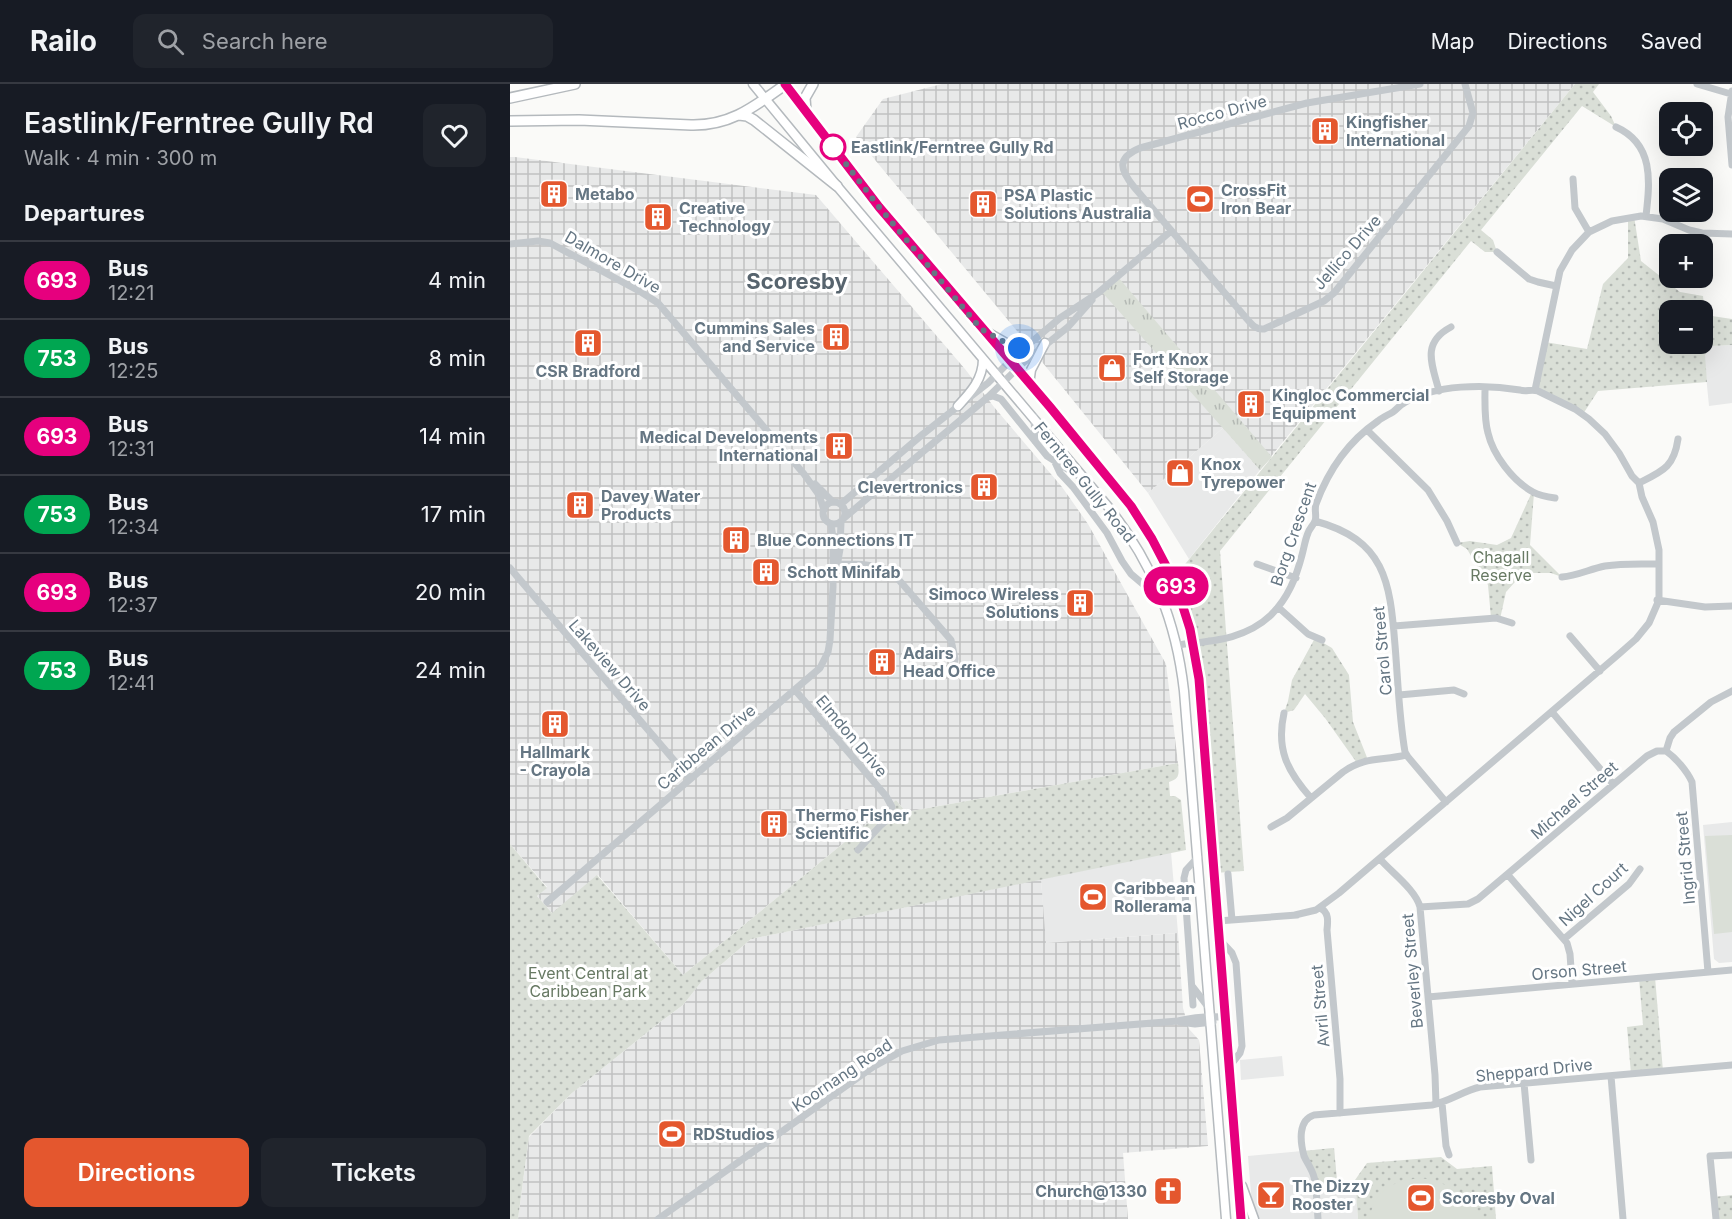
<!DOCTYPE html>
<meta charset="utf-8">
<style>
:root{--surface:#171b24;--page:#20242c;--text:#f1f3f6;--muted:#9ea1a6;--line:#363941;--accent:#e4572e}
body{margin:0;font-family:Inter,sans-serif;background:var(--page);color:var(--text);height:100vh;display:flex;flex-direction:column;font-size:22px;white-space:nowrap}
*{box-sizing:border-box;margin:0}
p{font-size:20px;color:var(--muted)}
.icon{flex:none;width:33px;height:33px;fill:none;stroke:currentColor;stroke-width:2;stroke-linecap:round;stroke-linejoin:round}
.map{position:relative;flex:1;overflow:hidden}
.drawer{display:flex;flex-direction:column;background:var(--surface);width:510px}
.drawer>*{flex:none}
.badge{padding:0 12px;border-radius:20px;font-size:21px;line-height:39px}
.fabs{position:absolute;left:1149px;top:18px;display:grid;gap:12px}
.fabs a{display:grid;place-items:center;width:54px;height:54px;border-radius:12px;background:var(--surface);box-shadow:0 6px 24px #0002;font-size:30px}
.you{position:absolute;width:30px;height:30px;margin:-15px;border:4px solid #fff;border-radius:50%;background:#1a73e8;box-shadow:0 0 0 9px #1a73e833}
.map>.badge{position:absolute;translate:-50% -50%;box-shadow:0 0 0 3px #fff}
h2{padding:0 24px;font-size:22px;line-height:54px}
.round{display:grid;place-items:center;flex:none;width:63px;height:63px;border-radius:12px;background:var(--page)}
.headline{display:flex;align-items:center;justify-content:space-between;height:102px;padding:0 24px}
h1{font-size:28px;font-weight:600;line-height:45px}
.primary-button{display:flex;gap:12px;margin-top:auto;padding:12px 24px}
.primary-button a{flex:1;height:69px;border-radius:12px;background:var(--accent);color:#fff;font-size:24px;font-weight:600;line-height:69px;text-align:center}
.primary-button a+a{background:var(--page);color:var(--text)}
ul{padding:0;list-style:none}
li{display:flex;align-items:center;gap:18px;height:78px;padding:0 24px;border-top:2px solid var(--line)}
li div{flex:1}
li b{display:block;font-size:22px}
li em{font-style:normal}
li .badge{min-width:66px;font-weight:700;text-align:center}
header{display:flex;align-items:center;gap:36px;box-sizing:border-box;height:84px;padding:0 30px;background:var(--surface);border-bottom:2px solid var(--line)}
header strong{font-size:28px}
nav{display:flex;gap:33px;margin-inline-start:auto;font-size:21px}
.search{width:420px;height:54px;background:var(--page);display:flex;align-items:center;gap:15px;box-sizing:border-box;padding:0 21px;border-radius:12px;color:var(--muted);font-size:22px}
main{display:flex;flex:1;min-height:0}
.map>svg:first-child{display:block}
.built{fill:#e8e9e9}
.industrial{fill:url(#industrial-grid)}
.grass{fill:url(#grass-tufts)}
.park{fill:url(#park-dots);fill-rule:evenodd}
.garden{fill:#dadfd7}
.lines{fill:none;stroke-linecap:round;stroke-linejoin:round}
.major-casing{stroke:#b5babe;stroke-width:11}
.highway-casing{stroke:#b4b9bd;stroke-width:12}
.minor{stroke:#c3c8cc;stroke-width:7}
.major{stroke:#fff;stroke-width:8}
.highway{stroke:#fff;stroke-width:9}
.line-casing{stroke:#fff;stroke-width:14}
.line{stroke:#e6007e;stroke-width:9}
.walk{stroke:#657683;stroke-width:6;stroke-dasharray:0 10.8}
.stop-dot{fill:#fff;stroke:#e6007e;stroke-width:3}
.labels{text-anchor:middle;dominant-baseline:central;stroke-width:6;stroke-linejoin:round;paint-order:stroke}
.street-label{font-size:16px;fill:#657683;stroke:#fff}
.poi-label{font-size:16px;font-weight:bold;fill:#657683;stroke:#fff;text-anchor:start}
.stop-label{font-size:16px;font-weight:bold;fill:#657683;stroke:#fff;text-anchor:start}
.park-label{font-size:16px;fill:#687a64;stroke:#fff}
.district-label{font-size:22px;font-weight:bold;fill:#57646e;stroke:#fff}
</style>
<header>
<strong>Railo</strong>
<div class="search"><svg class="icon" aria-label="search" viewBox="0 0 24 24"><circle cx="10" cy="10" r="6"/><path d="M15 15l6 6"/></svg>Search here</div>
<nav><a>Map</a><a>Directions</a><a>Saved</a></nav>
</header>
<main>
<section class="drawer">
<div class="headline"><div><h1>Eastlink/Ferntree Gully Rd</h1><p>Walk · 4 min · 300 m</p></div><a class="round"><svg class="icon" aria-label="heart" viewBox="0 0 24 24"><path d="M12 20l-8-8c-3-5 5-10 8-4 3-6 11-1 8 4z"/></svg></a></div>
<h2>Departures</h2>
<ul>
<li><span class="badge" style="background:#e6007e;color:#fff">693</span><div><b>Bus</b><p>12:21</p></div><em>4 min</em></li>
<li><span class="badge" style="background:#00a651;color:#fff">753</span><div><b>Bus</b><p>12:25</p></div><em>8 min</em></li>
<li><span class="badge" style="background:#e6007e;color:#fff">693</span><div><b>Bus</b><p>12:31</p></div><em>14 min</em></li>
<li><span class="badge" style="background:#00a651;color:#fff">753</span><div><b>Bus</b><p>12:34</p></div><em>17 min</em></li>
<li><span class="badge" style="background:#e6007e;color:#fff">693</span><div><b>Bus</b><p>12:37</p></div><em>20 min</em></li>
<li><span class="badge" style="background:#00a651;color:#fff">753</span><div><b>Bus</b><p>12:41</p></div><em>24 min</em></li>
</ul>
<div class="primary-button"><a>Directions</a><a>Tickets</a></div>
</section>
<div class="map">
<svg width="1222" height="1135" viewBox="0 0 1222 1135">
<defs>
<pattern id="industrial-grid" width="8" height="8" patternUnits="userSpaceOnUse" patternTransform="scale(1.5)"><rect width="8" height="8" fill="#e8e9e9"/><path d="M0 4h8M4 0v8" fill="none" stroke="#c0c1c2"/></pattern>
<pattern id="grass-tufts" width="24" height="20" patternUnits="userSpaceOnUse" patternTransform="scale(1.5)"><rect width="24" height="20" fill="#dadfd7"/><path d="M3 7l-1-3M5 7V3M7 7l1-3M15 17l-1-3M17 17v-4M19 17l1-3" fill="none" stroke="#b4b9b4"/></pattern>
<pattern id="park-dots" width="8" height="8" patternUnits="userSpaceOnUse" patternTransform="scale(1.5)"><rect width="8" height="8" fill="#dadfd7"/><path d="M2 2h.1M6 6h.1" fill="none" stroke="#b4b9b4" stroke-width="1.8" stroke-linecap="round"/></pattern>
</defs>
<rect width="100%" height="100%" fill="#fafaf8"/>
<!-- built -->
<path class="built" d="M1222,261V319L1199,322L1194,271L1202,262Z
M713,344L750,386L679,475L638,409Z
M1222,738V878L1209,879L1204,875L1193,741Z
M661,768L668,849L535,859L531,795Z
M772,972L774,992L731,996L730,976Z
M824,1064L827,1097L845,1096L848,1135H743L738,1072Z"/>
<!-- industrial -->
<path class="industrial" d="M432,0H1065L750,386L713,344L638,409L507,247L346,53L373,15Z
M0,73H5L306,111L455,285L484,323L552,403L578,440L656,580L668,679L396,728L386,716L173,891L88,791L43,830L27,812L37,803L0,760Z
M531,795L536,859L668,849L673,924L679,945L689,956L698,1062L613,1069L618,1135H8L19,1053L62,1009L145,942L173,921L192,897L241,855Z"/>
<!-- grass -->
<path class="grass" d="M608,193L762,373L750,386L591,207Z"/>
<!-- park -->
<path class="park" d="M1065,0H1089L1083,8L1101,32L1106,43L1072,22L971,146L983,156L987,168H975L961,157L710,467L734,787L704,789L689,595L663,495Z
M1124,132L1131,177L1170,208L1193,212L1195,231L1222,235V261L1202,262L1195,271L1197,298L1088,307L1073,330L1028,307L1035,258L1077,265L1093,200L1118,174V133ZM1160,226H1192V260H1160Z
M1022,408L1024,409L1020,461L1052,493L1041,489H1013L996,508L990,535L981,534L978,501L957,465L947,459L960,457L987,461L1001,454Z
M805,554L822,564L839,591L843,638L858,676L847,679L815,634L795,610L784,626L774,629L778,617L782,596Z
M668,679C669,690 670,695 659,698L660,712H665L671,716L676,766L241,855L192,897L173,921L145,942L62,1009L19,1052L8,1135H0V760L37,804L27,812L42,829L87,791L173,891L386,716L396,728Z
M1145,893L1153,987L1121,990L1117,943L1133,941L1129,894Z
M824,1064L827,1097L805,1099L794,1067Z
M931,1073L947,1085L982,1082L986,1135H848L845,1096L857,1079Z
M1222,1111V1135H1206L1204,1113Z"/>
<!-- garden -->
<path class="garden" d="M1222,751V848L1204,850L1195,752Z
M910,1094C938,1097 957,1112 972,1135H859C866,1106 881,1097 910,1094Z"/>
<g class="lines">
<!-- major casing -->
<g class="major-casing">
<path id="major" d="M243,0L327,102L600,425C643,481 666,536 674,607L716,1135
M275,0L369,123L598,392L630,435L658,484L671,514L680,545L689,595L731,1135
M477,248L505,264L515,263
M519,300L521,286L535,259
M448,322C461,308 473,295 473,275
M732,1102L744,1135"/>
</g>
<!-- highway casing -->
<g class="highway-casing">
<path id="highway" d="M0,14L65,0
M296,27L295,14L303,0
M229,31L237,32L244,36L327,102
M0,37L69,36L181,41C221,42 245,22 276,0"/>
</g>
<!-- minor -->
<path class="minor" d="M910,0L797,19L630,64C606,74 610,86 624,103L737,235C742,241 746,246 754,245L814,217L824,209L959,42L963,29L955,0
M1187,0L1221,10
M1222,7L1218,33L1222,81
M1106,43C1144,60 1140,97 1136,132
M1063,95L1065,124L1079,148
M0,160L28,157L40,159L131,208L148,219L294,390L309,411L314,426
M987,168L1019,195L1028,198L1046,202
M975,303C975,318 974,335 978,349C983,371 1003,397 1023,408C1030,412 1037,413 1045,414
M1025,306L1050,187L1062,166L1079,148L1102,137L1131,132L1153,135L1179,146L1192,149L1222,150
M929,307C922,280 911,259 941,243
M460,313L478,299L506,271L550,234L588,209L661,147
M478,313L483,312L491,315L537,372L570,393
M524,333L525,357
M857,346L918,406L937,437L947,459
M544,376L550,389L563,403L597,449L612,477L621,490L634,501L650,508L661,490
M1129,399C1153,387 1164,383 1168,355
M305,400L323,418
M313 429a11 11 0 1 1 22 0a11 11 0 1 1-22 0Z
M331,420L413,350L451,320
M334,434L478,313L513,279L558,243L582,216
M805,437C875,456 880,497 885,561C888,597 889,633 895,668L898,673L936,718
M323,480C342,480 366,479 382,488L441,556L445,575L443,584
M747,480L786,494
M327,483L330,465L331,438
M0,484L180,695
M1052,493C1067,492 1080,485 1095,482C1113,479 1131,480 1149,480
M1147,516L1195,523L1222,522
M768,523L798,550L812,556
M884,542L986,534L1002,539
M1060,552L1090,587
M667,561C701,557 735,556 761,531C778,514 786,494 792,471C794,464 795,456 798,449C799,445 803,442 805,437C807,432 804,426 806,420C818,387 839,357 868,337C873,333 878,331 883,328C887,325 890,321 894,319C925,300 976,300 1010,306C1016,308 1021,305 1028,307L1065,325L1079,335L1095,350L1109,369L1122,392L1129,399L1132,413L1143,438L1149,466V516L1139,539L1126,555L1109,570L829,809L806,826L785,831
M285,606L376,712L382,723L381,733L371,741L348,766
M889,611L944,606L954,610
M1042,628L1103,700
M774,629C766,665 777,687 801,714
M1156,667C1166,674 1177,687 1182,698L1198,888
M761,743L777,734L833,688C855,672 872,677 896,671
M870,775C881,788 906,806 910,823L925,991L926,1020
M718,790L722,836
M998,791L1057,859L1060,870L1062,899
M37,818L310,584L318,568L320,556L323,503V454L321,440
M910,823L958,820L968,815L1137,672L1147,667H1156L1160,654L1164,648L1201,618L1222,607
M810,824C819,828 818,837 817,846L830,995V1029
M708,837L787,831
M709,855L722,869L726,879L732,962L730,969L719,983
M1054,855L1119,800L1130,785
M682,902L699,924
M918,913L1222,886
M683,921L674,794L676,786L688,773
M670,938L685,940L703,938
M1101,992L1113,1135
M1014,999L1021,1076
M932,1019L936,1062L939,1071
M148,1135L363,983L392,967L429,956L668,937C684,933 698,932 715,933
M808,1135C807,1121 807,1106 804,1093C802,1085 797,1079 794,1072C790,1057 788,1036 804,1031L922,1021C940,1017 953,1007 970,1003L1222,981
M1206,1135L1200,1072L1222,1071"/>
<!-- major -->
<use href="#major" class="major"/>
<!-- highway -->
<use href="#highway" class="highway"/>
</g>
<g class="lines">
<!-- line casing -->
<g class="line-casing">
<path id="line" d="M275,0L369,123L540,323L621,422L642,455L666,501L680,545L689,595L731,1135"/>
</g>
<!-- line -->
<use href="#line" class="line"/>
<!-- walk -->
<path class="walk" d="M323,63L369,123L471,245L505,264H509"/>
</g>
<!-- icons -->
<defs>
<g id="building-square" transform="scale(1.5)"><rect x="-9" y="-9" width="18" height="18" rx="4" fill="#e4572e" stroke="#fff"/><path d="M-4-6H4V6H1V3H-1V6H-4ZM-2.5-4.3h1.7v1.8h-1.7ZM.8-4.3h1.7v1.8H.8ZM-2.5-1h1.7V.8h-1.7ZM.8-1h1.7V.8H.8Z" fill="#fff"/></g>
<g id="stadium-square" transform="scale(1.5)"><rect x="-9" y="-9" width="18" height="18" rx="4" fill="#e4572e" stroke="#fff"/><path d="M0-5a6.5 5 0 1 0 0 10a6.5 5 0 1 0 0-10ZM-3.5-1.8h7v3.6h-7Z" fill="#fff"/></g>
<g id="shop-square" transform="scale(1.5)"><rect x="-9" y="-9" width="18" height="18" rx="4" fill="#e4572e" stroke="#fff"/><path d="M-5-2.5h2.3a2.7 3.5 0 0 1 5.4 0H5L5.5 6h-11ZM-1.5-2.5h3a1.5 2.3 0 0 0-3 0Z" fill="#fff"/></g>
<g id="church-square" transform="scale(1.5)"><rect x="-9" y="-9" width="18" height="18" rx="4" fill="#e4572e" stroke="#fff"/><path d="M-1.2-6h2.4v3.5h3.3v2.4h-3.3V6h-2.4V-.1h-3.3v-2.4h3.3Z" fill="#fff"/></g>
<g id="bar-square" transform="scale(1.5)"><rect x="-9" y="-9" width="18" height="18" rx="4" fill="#e4572e" stroke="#fff"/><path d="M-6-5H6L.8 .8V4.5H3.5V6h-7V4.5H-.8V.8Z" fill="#fff"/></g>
</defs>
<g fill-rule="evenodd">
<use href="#building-square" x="815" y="47"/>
<use href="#building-square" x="44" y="110"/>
<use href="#stadium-square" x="690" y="115"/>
<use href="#building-square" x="473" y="120"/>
<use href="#building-square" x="148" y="133"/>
<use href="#building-square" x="326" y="253"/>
<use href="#building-square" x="78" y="259"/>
<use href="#shop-square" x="602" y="284"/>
<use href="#building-square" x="741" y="320"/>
<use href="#building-square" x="329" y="362"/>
<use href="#shop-square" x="670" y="389"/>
<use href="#building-square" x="474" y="403"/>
<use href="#building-square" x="70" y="421"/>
<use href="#building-square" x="226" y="456"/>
<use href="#building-square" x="256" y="488"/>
<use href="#building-square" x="570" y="519"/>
<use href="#building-square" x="372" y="578"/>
<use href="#building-square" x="45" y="640"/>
<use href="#building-square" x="264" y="740"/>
<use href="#stadium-square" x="583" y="813"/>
<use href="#stadium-square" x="162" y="1050"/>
<use href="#church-square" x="658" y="1107"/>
<use href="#bar-square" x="761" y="1111"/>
<use href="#stadium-square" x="911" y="1114"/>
</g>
<!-- markers -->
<circle class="stop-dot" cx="323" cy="63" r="12"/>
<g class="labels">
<!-- street labels -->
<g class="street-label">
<text transform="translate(712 28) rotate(-15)">Rocco Drive</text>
<text transform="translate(837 168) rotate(-49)">Jellico Drive</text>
<text transform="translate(103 178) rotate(30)">Dalmore Drive</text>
<text transform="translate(575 398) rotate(51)">Ferntree Gully Road</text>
<text transform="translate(783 450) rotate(-71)">Borg Crescent</text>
<text transform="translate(872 567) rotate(-95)">Carol Street</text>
<text transform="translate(100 581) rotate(49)">Lakeview Drive</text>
<text transform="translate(342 652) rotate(50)">Elmdon Drive</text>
<text transform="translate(196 663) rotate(-40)">Caribbean Drive</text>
<text transform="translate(1064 716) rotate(-41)">Michael Street</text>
<text transform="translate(1175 774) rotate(-95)">Ingrid Street</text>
<text transform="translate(1083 810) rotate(-42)">Nigel Court</text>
<text transform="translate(1069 886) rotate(-5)">Orson Street</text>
<text transform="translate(902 887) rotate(-95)">Beverley Street</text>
<text transform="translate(810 922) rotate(-95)">Avril Street</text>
<text transform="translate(1024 986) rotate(-6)">Sheppard Drive</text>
<text transform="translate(332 991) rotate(-34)">Koornang Road</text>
</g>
<!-- poi labels -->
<g class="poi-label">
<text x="836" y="38">Kingfisher<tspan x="836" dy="18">International</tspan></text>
<text x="711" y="106">CrossFit<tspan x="711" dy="18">Iron Bear</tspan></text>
<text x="65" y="110">Metabo</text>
<text x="494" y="111">PSA Plastic<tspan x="494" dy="18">Solutions Australia</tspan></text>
<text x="169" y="124">Creative<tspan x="169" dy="18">Technology</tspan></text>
<text x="305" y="244" text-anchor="end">Cummins Sales<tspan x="305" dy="18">and Service</tspan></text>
<text x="623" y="275">Fort Knox<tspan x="623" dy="18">Self Storage</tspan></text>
<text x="78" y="287" text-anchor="middle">CSR Bradford</text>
<text x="762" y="311">Kingloc Commercial<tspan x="762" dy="18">Equipment</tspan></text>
<text x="308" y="353" text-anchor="end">Medical Developments<tspan x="308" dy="18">International</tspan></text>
<text x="691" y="380">Knox<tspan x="691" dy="18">Tyrepower</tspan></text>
<text x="453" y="403" text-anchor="end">Clevertronics</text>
<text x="91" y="412">Davey Water<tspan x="91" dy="18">Products</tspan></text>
<text x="247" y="456">Blue Connections IT</text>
<text x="277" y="488">Schott Minifab</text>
<text x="549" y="510" text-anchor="end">Simoco Wireless<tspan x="549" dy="18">Solutions</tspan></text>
<text x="393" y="569">Adairs<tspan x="393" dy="18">Head Office</tspan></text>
<text x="45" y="668" text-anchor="middle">Hallmark<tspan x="45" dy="18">- Crayola</tspan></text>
<text x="285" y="731">Thermo Fisher<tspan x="285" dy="18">Scientific</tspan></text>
<text x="604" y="804">Caribbean<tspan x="604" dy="18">Rollerama</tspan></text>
<text x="183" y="1050">RDStudios</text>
<text x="782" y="1102">The Dizzy<tspan x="782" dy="18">Rooster</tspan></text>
<text x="637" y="1107" text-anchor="end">Church@1330</text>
<text x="932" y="1114">Scoresby Oval</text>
</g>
<!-- stop labels -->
<g class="stop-label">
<text x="341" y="63">Eastlink/Ferntree Gully Rd</text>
</g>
<!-- park labels -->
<g class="park-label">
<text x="991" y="473">Chagall<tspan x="991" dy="18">Reserve</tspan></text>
<text x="78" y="889">Event Central at<tspan x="78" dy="18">Caribbean Park</tspan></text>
</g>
<!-- district labels -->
<g class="district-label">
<text x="287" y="197">Scoresby</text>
</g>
</g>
</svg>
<div class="fabs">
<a><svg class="icon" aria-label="locate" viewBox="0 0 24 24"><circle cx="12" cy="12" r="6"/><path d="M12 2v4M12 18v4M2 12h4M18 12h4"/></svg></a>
<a><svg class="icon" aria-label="layers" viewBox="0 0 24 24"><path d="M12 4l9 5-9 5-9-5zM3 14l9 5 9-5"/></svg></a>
<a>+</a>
<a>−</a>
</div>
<div class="you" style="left:509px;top:264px"></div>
<b class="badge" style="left:666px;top:502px;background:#e6007e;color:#fff">693</b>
</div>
</main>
